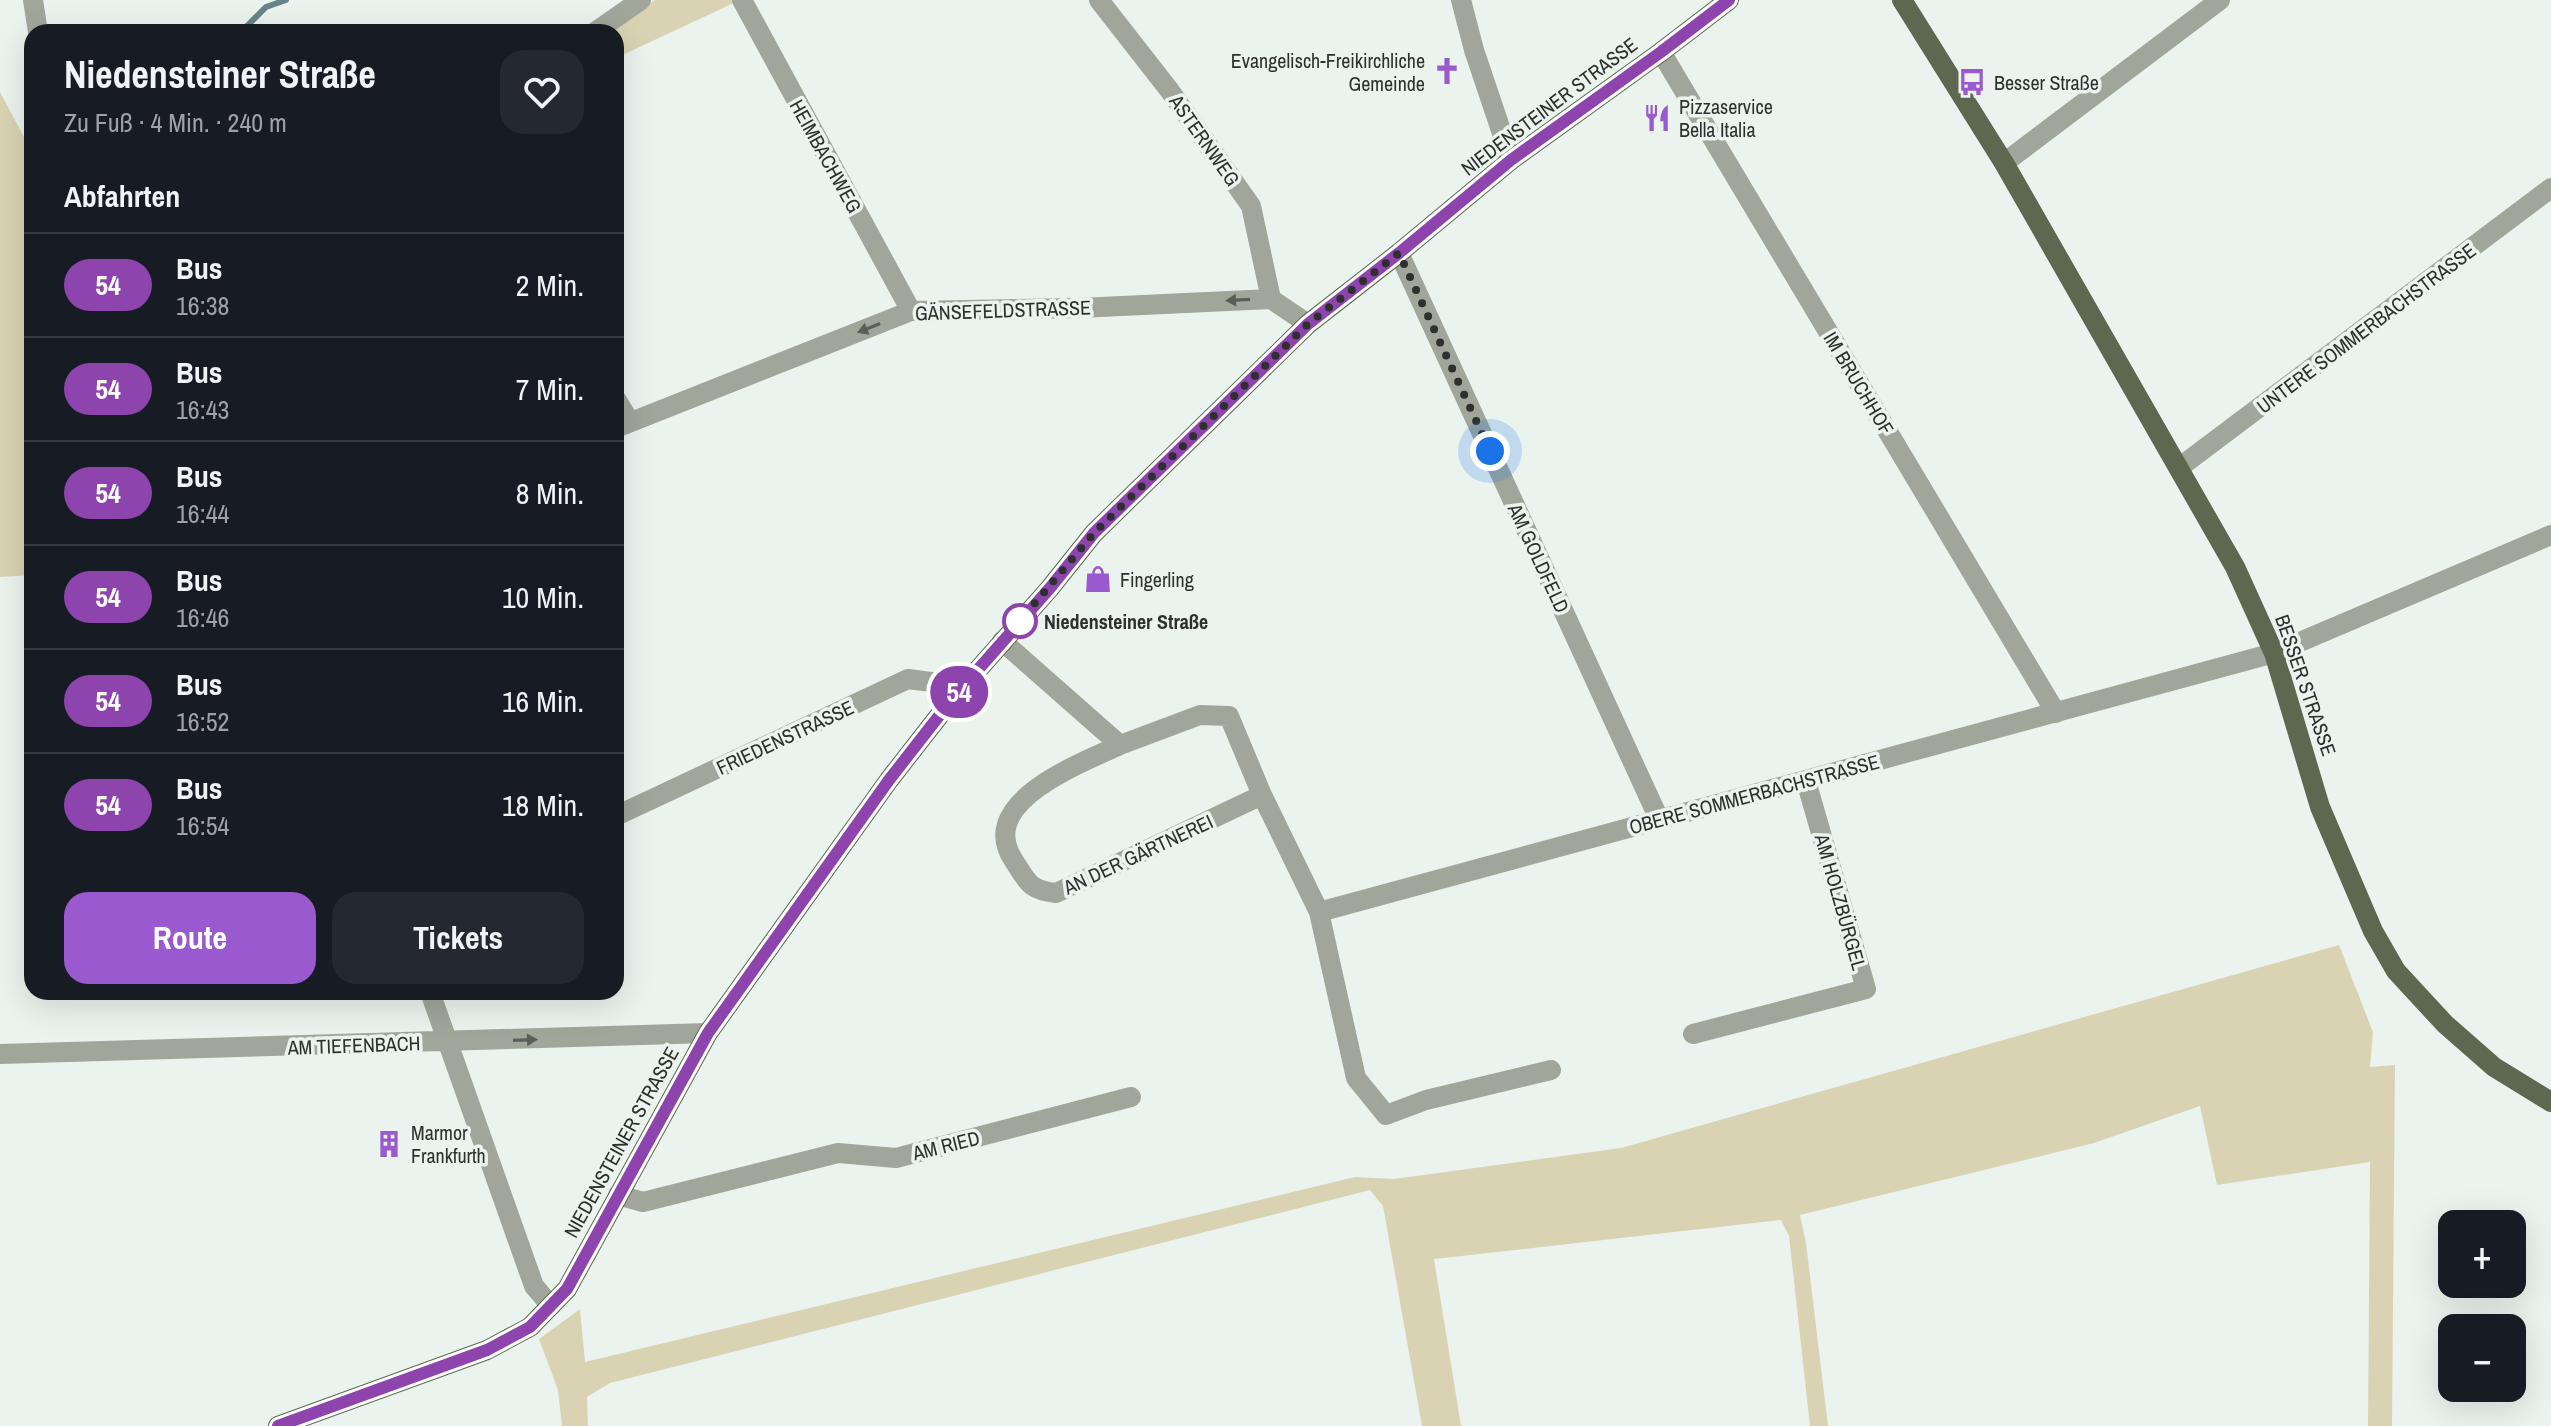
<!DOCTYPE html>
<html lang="de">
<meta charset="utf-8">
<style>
:root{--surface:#171b24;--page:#242831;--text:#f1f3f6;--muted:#9ea1a6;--line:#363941;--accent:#9b59cf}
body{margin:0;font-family:"Archivo Narrow",sans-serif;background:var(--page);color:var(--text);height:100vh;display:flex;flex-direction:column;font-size:30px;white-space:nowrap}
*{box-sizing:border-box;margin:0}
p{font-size:26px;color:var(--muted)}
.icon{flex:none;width:44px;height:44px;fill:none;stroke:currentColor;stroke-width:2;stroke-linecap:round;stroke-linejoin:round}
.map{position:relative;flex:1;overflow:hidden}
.side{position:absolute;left:24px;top:24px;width:600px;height:976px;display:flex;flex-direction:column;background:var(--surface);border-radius:24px;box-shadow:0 8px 32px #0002}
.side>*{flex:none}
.badge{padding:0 16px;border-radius:26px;font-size:28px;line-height:52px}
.fabs{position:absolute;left:2438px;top:1210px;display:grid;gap:16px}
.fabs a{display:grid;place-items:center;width:88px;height:88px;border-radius:16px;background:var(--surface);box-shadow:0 8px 32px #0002;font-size:40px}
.you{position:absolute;width:40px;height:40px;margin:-20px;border:6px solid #fff;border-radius:50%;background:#1a73e8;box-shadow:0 0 0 12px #1a73e833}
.map>.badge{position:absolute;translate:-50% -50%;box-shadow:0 0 0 4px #fff}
h2{padding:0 40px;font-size:30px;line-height:72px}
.round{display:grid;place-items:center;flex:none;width:84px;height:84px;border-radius:24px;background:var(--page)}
.overview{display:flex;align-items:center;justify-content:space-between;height:136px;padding:0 40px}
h1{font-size:38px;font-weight:700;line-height:60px}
.action{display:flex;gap:16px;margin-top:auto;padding:16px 40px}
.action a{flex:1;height:92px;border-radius:24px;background:var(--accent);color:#fff;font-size:32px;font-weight:700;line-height:92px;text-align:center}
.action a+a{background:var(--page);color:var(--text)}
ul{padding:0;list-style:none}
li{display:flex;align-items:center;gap:24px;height:104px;padding:0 40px;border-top:2px solid var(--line)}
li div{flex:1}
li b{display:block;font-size:30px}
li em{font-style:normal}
li .badge{min-width:88px;font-weight:700;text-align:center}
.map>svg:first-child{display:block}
.green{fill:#d9d3b4}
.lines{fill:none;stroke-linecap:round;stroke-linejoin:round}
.stream{stroke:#68838a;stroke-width:6}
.minor{stroke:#a0a699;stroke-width:20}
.major{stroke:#5e6851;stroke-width:20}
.oneway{fill:#5b5f59}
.line-casing{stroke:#fff;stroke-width:18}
.line{stroke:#8e44ad;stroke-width:12}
.walk{stroke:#2d302e;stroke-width:8;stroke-dasharray:0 14.4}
.stop-dot{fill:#fff;stroke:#8e44ad;stroke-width:4}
.labels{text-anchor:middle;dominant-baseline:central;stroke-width:7;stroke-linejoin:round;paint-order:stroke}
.poi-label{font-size:20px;fill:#2d302e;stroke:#ebf3ee;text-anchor:start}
.street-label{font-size:20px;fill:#2d302e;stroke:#ebf3ee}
.stop-label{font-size:20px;font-weight:bold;fill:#2d302e;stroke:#ebf3ee;text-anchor:start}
</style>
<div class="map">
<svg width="2551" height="1426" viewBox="0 0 2551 1426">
<rect width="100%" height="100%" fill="#ebf3ee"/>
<!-- green -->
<path class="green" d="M655,0H737L738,1L616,58V32H609Z
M0,92L32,152V575L0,577Z
M2339,945L2373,1032L2370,1067L2395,1065L2392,1426H2368L2370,1162L2217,1185L2200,1106L2094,1143L1800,1215L1806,1243L1828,1426H1810L1789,1236L1781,1220L1434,1259L1461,1426H1422L1383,1206L1370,1190L610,1383L587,1397L588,1426H562L558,1390L539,1339L580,1309L585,1362L1355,1177L1394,1179L1621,1148Z"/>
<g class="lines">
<!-- stream -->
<path class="stream" d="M241,32L266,7L286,0"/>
<!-- minor -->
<path class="minor" d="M33,0L38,32
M742,0L911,311
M1099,0L1170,91L1251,206L1271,299
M1461,0L1474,50L1511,160
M595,32L641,0
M1661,52L2056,713
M2004,163L2220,0
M1399,253L1659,819
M616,399L630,422
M616,428L911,311L1079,308L1271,299L1308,324
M2180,467L2551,188
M1002,641L1120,745L1200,715L1229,716L1262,795L1056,893C1029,890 1028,882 1014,861C974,802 1082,763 1120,745
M1262,795L1319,912
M616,816L908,679L931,682L953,698
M430,992L534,1286L551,1306
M1693,1034L1866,989L1806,781
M0,1054L708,1033
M1551,1070L1426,1100L1386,1115L1356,1078L1319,912L2274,653L2551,535
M618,1195L643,1202L838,1153L896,1158L1131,1097"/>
<!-- major -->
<path class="major" d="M1902,0L2004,163L2235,567L2274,653L2320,807L2373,931L2396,971L2445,1024L2494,1067L2551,1102
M278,1426L487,1350L530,1327L567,1289L708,1033L889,780L953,698L1050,588L1094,533L1308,324L1399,253L1511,160L1661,52L1729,0"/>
</g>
<!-- one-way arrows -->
<defs><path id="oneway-solid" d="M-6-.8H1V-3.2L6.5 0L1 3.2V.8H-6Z" transform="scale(2)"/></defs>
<g class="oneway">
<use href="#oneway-solid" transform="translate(1238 300) rotate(177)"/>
<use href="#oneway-solid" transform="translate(869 328) rotate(158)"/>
<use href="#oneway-solid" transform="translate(525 1040) rotate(-2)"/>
</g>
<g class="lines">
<!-- line casing -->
<g class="line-casing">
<path id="line" d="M278,1426L487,1350L530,1327L567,1289L708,1033L889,780L953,698L1050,588L1094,533L1308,324L1399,253L1511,160L1661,52L1729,0"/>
</g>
<!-- line -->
<use href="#line" class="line"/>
<!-- walk -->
<path class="walk" d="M1020,621L1018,623L1094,533L1308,324L1399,253L1490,451"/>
</g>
<!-- icons -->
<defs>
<g id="church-bare" transform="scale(2.16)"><path d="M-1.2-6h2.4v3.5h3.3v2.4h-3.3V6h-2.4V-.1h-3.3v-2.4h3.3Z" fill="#9b59cf" stroke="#ebf3ee" stroke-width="2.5" paint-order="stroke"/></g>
<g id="bus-bare" transform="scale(2.16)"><path d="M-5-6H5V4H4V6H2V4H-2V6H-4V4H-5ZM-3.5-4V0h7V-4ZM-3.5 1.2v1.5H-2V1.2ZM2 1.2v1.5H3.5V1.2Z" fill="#9b59cf" stroke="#ebf3ee" stroke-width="2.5" paint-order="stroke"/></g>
<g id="restaurant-bare" transform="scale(2.16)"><path d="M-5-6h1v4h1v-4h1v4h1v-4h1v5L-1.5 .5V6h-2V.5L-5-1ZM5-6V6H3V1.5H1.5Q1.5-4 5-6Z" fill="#9b59cf" stroke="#ebf3ee" stroke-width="2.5" paint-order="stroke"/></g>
<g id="shop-bare" transform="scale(2.16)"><path d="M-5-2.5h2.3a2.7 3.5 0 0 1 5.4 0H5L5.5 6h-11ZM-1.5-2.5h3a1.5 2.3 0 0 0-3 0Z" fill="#9b59cf" stroke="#ebf3ee" stroke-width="2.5" paint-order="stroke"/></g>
<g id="building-bare" transform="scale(2.16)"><path d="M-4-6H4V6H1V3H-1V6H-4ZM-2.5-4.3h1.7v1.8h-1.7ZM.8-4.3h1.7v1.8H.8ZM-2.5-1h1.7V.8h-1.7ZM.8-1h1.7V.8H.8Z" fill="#9b59cf" stroke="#ebf3ee" stroke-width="2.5" paint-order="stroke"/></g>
</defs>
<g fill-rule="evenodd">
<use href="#church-bare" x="1447" y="71"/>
<use href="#bus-bare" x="1972" y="82"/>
<use href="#restaurant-bare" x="1657" y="118"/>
<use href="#shop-bare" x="1098" y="579"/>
<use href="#building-bare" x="389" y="1144"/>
</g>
<!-- markers -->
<circle class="stop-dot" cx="1020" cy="621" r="16"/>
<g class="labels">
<!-- poi labels -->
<g class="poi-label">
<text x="1425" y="60" text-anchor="end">Evangelisch-Freikirchliche<tspan x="1425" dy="23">Gemeinde</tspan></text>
<text x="1994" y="82">Besser Straße</text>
<text x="1679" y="106">Pizzaservice<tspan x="1679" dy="23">Bella Italia</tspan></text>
<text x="1120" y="579">Fingerling</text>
<text x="411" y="1132">Marmor<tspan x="411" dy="23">Frankfurth</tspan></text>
</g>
<!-- street labels -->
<g class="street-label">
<text transform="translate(1549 106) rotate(-37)">NIEDENSTEINER STRASSE</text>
<text transform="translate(1205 140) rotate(55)">ASTERNWEG</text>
<text transform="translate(826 156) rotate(61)">HEIMBACHWEG</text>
<text transform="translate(1003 310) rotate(-2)">GÄNSEFELDSTRASSE</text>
<text transform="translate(2366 328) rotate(-37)">UNTERE SOMMERBACHSTRASSE</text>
<text transform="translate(1859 383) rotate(59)">IM BRUCHHOF</text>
<text transform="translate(1539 558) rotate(65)">AM GOLDFELD</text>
<text transform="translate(2306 685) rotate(71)">BESSER STRASSE</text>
<text transform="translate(785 737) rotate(-25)">FRIEDENSTRASSE</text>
<text transform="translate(1754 794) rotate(-15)">OBERE SOMMERBACHSTRASSE</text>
<text transform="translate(1138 854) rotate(-25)">AN DER GÄRTNEREI</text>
<text transform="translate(1841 902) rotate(74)">AM HOLZBÜRGEL</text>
<text transform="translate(354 1045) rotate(-2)">AM TIEFENBACH</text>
<text transform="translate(621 1142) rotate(-61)">NIEDENSTEINER STRASSE</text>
<text transform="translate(946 1145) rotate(-14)">AM RIED</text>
</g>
<!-- stop labels -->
<g class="stop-label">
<text x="1044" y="621">Niedensteiner Straße</text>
</g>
</g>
</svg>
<div class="fabs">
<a>+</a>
<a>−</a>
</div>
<div class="you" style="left:1490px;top:451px"></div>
<b class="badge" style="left:959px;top:692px;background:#8e44ad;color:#fff">54</b>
<section class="side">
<div class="overview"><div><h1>Niedensteiner Straße</h1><p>Zu Fuß · 4 Min. · 240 m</p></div><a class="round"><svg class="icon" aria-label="heart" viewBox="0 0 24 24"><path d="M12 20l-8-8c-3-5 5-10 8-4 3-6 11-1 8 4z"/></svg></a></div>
<h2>Abfahrten</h2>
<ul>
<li><span class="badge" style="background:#8e44ad;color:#fff">54</span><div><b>Bus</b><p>16:38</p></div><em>2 Min.</em></li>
<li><span class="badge" style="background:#8e44ad;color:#fff">54</span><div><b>Bus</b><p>16:43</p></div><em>7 Min.</em></li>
<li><span class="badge" style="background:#8e44ad;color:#fff">54</span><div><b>Bus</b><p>16:44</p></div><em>8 Min.</em></li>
<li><span class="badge" style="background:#8e44ad;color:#fff">54</span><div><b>Bus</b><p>16:46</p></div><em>10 Min.</em></li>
<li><span class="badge" style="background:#8e44ad;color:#fff">54</span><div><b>Bus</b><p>16:52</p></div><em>16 Min.</em></li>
<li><span class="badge" style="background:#8e44ad;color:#fff">54</span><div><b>Bus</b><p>16:54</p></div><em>18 Min.</em></li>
</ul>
<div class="action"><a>Route</a><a>Tickets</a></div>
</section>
</div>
